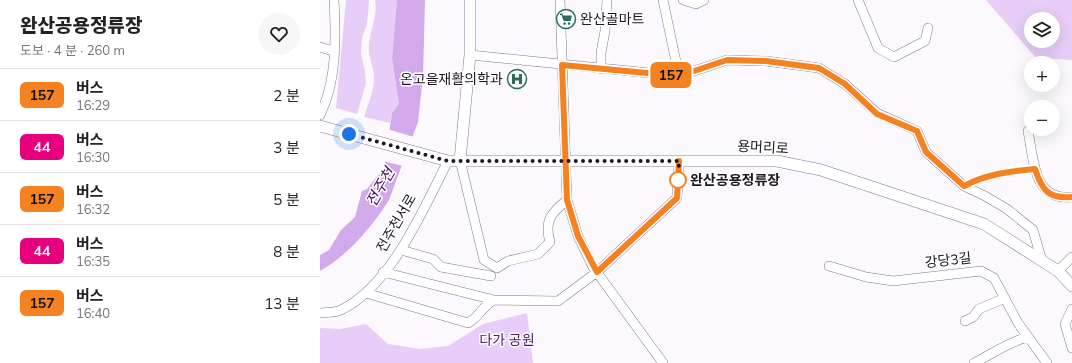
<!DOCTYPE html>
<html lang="ko">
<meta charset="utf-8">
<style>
:root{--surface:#fff;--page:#f6f6f6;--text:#222;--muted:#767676;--line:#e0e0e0}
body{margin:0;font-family:Mulish,"Noto Sans KR",sans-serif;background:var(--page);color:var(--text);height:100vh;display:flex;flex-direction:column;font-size:15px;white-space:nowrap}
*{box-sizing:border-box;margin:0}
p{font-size:13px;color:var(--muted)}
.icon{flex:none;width:22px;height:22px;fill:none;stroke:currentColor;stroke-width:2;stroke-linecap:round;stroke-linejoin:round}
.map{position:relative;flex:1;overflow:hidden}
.side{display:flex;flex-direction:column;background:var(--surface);width:320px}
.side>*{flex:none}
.badge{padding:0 8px;border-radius:6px;font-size:14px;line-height:26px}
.tools{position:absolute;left:704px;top:12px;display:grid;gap:8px}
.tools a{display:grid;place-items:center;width:36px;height:36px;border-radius:50%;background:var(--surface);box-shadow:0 4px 16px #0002;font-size:20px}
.you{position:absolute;width:20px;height:20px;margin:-10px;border:3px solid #fff;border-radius:50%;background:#1a73e8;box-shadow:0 0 0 6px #1a73e833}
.map>.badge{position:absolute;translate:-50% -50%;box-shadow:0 0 0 2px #fff}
.round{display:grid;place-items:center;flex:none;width:42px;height:42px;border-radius:21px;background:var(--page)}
.headline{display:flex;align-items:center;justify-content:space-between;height:68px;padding:0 20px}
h1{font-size:19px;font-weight:800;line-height:30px}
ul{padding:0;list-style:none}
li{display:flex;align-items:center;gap:12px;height:52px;padding:0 20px;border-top:1px solid var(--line)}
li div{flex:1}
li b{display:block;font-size:15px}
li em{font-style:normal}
li .badge{min-width:44px;font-weight:700;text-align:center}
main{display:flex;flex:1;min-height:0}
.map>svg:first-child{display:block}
.green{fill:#e7cdf7;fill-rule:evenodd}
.water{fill:#d2a9eb}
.pier{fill:#fcf9fe}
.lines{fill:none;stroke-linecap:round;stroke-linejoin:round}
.service-casing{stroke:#877790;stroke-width:5.5}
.minor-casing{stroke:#877790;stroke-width:10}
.tertiary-casing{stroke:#877790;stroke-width:12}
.service{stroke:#fff;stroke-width:4.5}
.minor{stroke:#fff;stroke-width:9}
.tertiary{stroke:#fff;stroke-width:11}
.line-casing{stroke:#fff;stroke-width:9}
.line{stroke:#f58220;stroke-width:6}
.walk{stroke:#1d1720;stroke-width:4;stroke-dasharray:0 7.2}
.stop-dot{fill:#fff;stroke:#f58220;stroke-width:2}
.labels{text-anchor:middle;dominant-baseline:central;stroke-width:3;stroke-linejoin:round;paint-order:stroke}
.poi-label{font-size:14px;fill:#1d1720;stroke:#fff;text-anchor:start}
.street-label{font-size:14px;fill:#1d1720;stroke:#fff}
.stop-label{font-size:14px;font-weight:bold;fill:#1d1720;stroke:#fff;text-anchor:start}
.park-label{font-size:14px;fill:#4c1864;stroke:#fff}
.water-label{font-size:15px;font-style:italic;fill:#440d5b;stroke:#fff}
</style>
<main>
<section class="side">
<div class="headline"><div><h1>완산공용정류장</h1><p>도보 · 4 분 · 260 m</p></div><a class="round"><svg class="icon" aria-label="heart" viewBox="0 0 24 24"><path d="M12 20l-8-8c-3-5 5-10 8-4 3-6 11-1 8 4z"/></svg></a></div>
<ul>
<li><span class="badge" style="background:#f58220;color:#111">157</span><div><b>버스</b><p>16:29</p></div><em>2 분</em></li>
<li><span class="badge" style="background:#e6007e;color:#fff">44</span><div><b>버스</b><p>16:30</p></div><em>3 분</em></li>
<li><span class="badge" style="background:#f58220;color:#111">157</span><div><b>버스</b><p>16:32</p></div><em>5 분</em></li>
<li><span class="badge" style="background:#e6007e;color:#fff">44</span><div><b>버스</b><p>16:35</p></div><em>8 분</em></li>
<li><span class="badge" style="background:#f58220;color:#111">157</span><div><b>버스</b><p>16:40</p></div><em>13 분</em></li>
</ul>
</section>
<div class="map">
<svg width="752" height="363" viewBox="0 0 752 363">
<rect width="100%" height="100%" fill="#fcf9fe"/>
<!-- green -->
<path class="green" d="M26,0H49V2L47,24L42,38L41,54L45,71L46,83L37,114L16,108Z
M55,0H77L72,58L79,104L72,113L70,123L44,117C48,104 55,89 54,75C53,65 48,57 49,45C50,30 58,16 55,0Z
M666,0H752V60L716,58ZM711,19H733V41H711Z
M207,313L213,363H0V328L20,329L46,324L68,344L100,349L128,346L163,324Z"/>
<!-- water -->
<path class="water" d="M77,0H105L103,76L98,122L69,200C52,227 28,255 0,271V255L9,250L21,230L35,217L42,191L47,189L64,168L72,113L79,104L72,58Z"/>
<!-- pier -->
<path class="pier" d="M67,129L94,137L83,166L63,161Z"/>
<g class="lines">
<!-- service casing -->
<g class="service-casing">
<path id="service" d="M644,186C665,174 692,171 715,169"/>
</g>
<!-- minor casing -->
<g class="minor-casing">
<path id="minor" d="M240,0L247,200L258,236L273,267L343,363
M363,0L376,4L384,0
M538,0L558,48L574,57L605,41L608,28
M0,47L13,51
M150,55L359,76L343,0
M281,69V53L285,31L287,0
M359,76L407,60L446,61L499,68L525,84L557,113L597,131L606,152L644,186L665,196L687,209L713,230L722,261
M0,115C17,81 16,37 14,0
M708,131C714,160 713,201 752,197
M140,160L164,260L177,268L188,261L218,254L230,242C224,221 231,213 247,200
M81,250L113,259L121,267L171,276
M509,266L546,277L573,281L661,271L674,278L698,323L727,363
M738,271L752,257
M63,272L174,300
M46,293L148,323C160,317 161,307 174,300L238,301L277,272L357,198L359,161
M752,309L745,324L752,348
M0,313C6,312 15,313 21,310C72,285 103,209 128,161
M645,321L653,317L659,309L685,298
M654,363C672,354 688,342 708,337"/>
</g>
<!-- tertiary casing -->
<g class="tertiary-casing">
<path id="tertiary" d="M0,126L128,161H457L501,170L664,224L738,271L752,286
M140,160L150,55V0"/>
</g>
<!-- service -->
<use href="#service" class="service"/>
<!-- minor -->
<use href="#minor" class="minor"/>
<!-- tertiary -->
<use href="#tertiary" class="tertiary"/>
</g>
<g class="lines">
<!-- line casing -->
<g class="line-casing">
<path id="line" d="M359,161L357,198L277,272L258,236L247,200L242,65L359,76L407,60L446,61L499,68L525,84L557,114L597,131L606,152L644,186C666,174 692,171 715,169C722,190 728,199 752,197"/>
</g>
<!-- line -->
<use href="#line" class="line"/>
<!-- walk -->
<path class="walk" d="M29,134L128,161H359L358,186V180"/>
</g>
<!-- icons -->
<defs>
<g id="supermarket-ring" transform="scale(1)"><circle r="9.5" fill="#fff" stroke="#2c6c5a" stroke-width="1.5"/><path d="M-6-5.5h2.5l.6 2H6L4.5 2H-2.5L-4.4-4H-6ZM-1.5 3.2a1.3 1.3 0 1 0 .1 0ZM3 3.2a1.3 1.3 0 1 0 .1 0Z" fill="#2c6c5a"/></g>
<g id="hospital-ring" transform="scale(1)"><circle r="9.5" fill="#fff" stroke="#2c6c5a" stroke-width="1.5"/><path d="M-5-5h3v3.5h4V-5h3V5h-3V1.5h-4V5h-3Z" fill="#2c6c5a"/></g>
</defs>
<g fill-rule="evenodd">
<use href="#supermarket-ring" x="246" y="19"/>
<use href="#hospital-ring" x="197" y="79"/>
</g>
<!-- markers -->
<circle class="stop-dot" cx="358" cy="180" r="8"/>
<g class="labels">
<!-- poi labels -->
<g class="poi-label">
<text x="260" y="19">완산골마트</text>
<text x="183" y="79" text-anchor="end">온고을재활의학과</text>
</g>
<!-- street labels -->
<g class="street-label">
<text transform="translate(443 147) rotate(3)">용머리로</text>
<text transform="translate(76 223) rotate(-60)">전주천서로</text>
<text transform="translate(628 260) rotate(-6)">강당3길</text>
</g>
<!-- stop labels -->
<g class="stop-label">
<text x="370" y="180">완산공용정류장</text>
</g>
<!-- park labels -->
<g class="park-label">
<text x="187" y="340">다가 공원</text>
</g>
<!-- water labels -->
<g class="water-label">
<text transform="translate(60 187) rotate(-60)">전주천</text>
</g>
</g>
</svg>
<div class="tools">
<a><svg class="icon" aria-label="layers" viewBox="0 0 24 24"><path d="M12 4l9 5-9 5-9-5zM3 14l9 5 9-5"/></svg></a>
<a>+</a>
<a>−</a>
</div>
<div class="you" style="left:29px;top:134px"></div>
<b class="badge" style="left:351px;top:75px;background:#f58220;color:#111">157</b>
</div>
</main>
